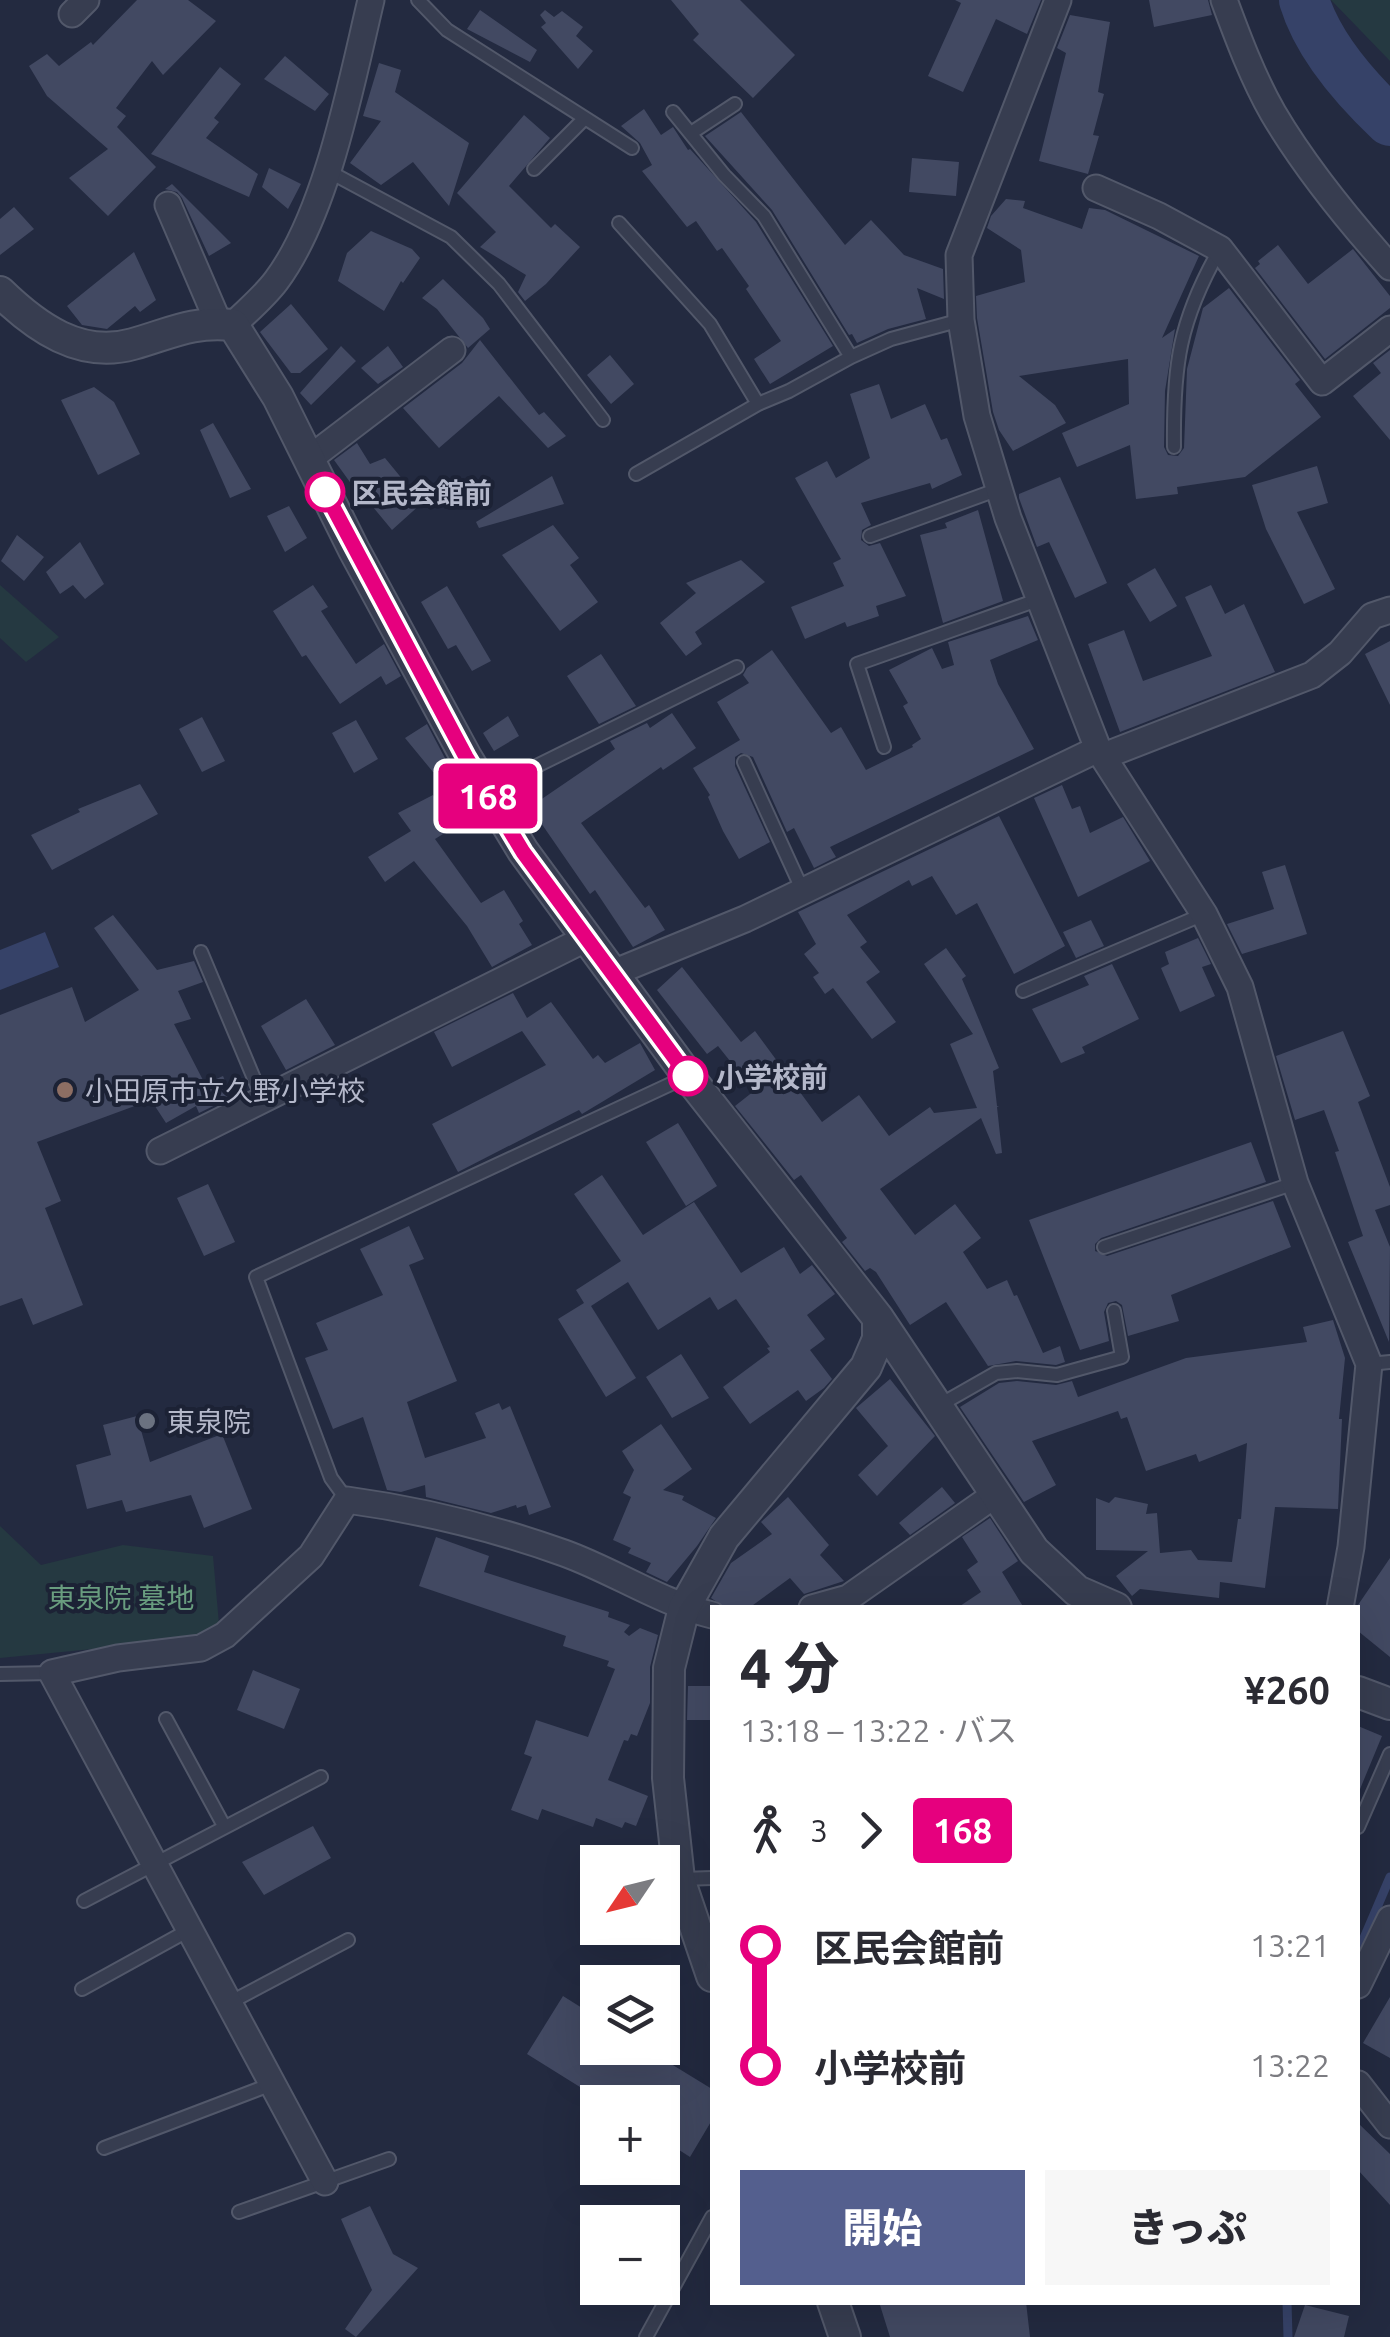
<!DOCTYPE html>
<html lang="ja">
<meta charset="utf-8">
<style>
:root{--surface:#fff;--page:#f7f7f7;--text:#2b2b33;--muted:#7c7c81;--accent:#545f8e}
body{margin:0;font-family:Ubuntu,"Noto Sans JP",sans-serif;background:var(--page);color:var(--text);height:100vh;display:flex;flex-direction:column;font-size:38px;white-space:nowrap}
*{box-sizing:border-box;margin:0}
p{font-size:32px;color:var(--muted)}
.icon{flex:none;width:55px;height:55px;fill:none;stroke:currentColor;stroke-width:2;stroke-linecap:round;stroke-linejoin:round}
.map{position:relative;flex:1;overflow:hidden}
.sheet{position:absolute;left:710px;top:1605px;width:650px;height:700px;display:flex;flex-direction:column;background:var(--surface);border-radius:0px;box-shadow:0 10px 40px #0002}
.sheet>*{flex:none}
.badge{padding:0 20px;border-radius:8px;font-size:35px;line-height:65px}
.needle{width:65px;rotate:235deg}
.fabs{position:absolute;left:580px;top:1845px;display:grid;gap:20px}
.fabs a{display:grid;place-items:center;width:100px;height:100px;border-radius:0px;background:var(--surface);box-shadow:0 10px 40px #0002;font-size:50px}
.map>.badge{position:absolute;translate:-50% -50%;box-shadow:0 0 0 5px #fff}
.legs{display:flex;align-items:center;gap:15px;height:110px;padding:0 30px;font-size:32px}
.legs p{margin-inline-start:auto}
.head{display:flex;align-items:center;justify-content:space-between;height:170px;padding:0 30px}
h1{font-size:55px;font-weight:800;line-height:75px}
.primary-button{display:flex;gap:20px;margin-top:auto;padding:20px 30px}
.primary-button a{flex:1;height:115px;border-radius:0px;background:var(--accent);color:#fff;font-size:40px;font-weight:800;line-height:115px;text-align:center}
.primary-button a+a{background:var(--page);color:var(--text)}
ul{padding:0 30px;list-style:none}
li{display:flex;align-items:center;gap:35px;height:120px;font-size:38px}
li i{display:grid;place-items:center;width:15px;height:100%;margin:0 12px;background:currentColor}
li i::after{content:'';width:25px;height:25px;margin:-12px;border:8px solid;border-radius:50%;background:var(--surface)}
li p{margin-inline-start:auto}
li:first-child i{background:linear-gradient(#0000 50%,currentColor 0)}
li:last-child i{background:linear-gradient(currentColor 50%,#0000 0)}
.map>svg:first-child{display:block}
.green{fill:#253941}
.water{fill:#364268}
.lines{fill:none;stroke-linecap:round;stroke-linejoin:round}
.stream{stroke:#364268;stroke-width:9}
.river{stroke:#364268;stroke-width:50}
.building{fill:#424962}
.service-casing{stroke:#52586a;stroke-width:16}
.minor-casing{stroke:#52586a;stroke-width:29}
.tertiary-casing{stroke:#52586a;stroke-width:34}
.service{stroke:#373d50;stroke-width:12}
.minor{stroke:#373d50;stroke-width:25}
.tertiary{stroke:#373d50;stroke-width:30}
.line-1-casing{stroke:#fff;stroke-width:22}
.line-1{stroke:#e6007e;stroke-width:15}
.stop-1-dot{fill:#fff;stroke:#e6007e;stroke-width:5}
.education-dot{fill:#8d6e63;stroke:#1c2235;stroke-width:4}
.worship-dot{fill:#6b7280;stroke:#1c2235;stroke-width:4}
.labels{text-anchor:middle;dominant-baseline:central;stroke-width:8;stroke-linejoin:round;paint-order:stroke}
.stop-label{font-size:28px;font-weight:bold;fill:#b4b8ca;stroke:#1c2235;text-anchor:start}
.poi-label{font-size:28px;fill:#b4b8ca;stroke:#1c2235;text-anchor:start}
.park-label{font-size:28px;fill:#699d7f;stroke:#1c2235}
</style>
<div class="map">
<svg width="1390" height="2337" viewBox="0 0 1390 2337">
<rect width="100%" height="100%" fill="#232a40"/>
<!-- green -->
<path class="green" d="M1331,0H1390V61L1332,1Z
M0,585L59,637L26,662L0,638Z
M0,1526L41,1565L123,1545L213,1556L219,1624L196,1639L0,1658Z"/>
<!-- water -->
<path class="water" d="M45,932L59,967L0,990V950Z"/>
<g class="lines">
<!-- stream -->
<path class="stream" d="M1358,1952L1390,1877
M1287,2302L1288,2337"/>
<!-- river -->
<path class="river" d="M1304,0C1318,46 1355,88 1390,121"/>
</g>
<!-- building -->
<path class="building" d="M137,0H188L216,21L163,75L152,61L116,108L126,116L117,127L156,167L108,216L69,178L108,149L47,96L29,66L47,54L59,66L91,42L93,45Z
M671,0H740L795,55L753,98L693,40L699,34Z
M955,0H1041L1027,34L996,19L963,92L928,76L961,3Z
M1149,0H1208L1212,15L1154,27Z
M480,10L537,50L530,62L467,29Z
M545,10L554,17L562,11L583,27L576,36L593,51L578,69L541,27L546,23L540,15Z
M1070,15L1110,22L1098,92L1104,94L1093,135L1099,136L1088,174L1039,161L1066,53L1057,48Z
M285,56L329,94L315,111L264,79Z
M379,63L401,70L395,92L469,143L449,206L413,162L381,185L350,163L381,121L363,116Z
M220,67L241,84L214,118L219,122L206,138L258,174L249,197L151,154Z
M644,109L661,135L673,127L688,150L690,149L756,222L833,346L770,384L754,359L781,341L746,289L749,286L722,248L717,251L696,221L687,227L642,171L652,165L640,143L621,126Z
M741,112L845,245L871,220L904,255L943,269L944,299L917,288L926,319L888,329L857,343L852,334L849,335L772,210L705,136Z
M524,115L550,138L509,186L551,228L555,224L580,247L546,284L525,301L518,292L526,275L480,247L496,232L457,193Z
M912,158L959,162L956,196L909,192Z
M269,168L301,184L288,209L262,187Z
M172,184L231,243L209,256L182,198L177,192L165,189Z
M1006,199L1025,201L1023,208L1082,229L1089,208L1105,210L1199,256L1162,338L1175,329L1165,391L1164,447L1168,455L1178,456L1184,448L1187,369L1203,308L1229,288L1300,380L1295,384L1321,417L1245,477L1177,487L1178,494L1136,499L1130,445L1077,467L1062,433L1129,404L1128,359L1019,376L1055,405L1066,423L1013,451L999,430L993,412L977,318L976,296L1025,282L1021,250L987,228L991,216Z
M14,207L34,229L0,255V219Z
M371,231L412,249L420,258L403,283L401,281L384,311L338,281L347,253Z
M1278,245L1308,284L1353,249L1390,296V308L1325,359L1255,268L1260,264L1258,261Z
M134,252L156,300L140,312L135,306L107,329L82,325L67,306Z
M443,279L483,318L490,329L468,348L437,309L422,298Z
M291,304L328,349L300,373H291L260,332Z
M480,340L539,415L544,412L566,436L548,448L499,396L439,448L403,408L462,363Z
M341,346L356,361L311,405L300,393Z
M388,346L403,367L378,384L361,368Z
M1390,350V440L1353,396L1381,373L1373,363Z
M610,355L634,384L611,404L587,375Z
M879,384L891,419L925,404L941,440L947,438L962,475L932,489L930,483L861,503L871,525L862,530L861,540L869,546L880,543L906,596L876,606L879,616L847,627L845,622L805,639L791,607L844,586L833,563L841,559L795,478L827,461L836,478L870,458L850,394Z
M94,387L114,402L140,454L98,475L61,400Z
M213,423L251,489L230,498L200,430Z
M357,443L370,464L385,458L422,503L392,530L363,495L360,496L334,460Z
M1317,466L1328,503L1297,512L1335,589L1304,604L1266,529L1252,485Z
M552,476L564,504L479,528L476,522Z
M1060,477L1107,583L1075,598L1049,542L1037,547L1019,498V494Z
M289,506L307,538L285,552L267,516Z
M978,510L1003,601L943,623L920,535L947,528L945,523Z
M553,525L579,558L570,565L598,602L560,631L502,555Z
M17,535L44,557L24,581L1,561Z
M80,542L104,584L85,599L73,585L60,594L46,572Z
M741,560L765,582L695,632L702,644L686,656L660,623L696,593L686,583Z
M1155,568L1177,606L1150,622L1127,584Z
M313,585L328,607L321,611L356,664L384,644L401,676L386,685L381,676L340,704L306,655L302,657L273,611Z
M1211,585L1225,614L1244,604L1275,672L1120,732L1088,644L1124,630L1143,681L1212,656L1185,597Z
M447,586L491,661L472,671L456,645L448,649L421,602Z
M1028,616L1038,640L990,660L998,684L1034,749L830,847L836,857L814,868L794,828L787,832L753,757L741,753L735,757V766L770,842L739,859L723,831L708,797L710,795L693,768L740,740L717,702L749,683L743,675L747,668L772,650L831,733L841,727L866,770L913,747L912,745L921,739L903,706L908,703L889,670L932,648L942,669L954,665L948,642Z
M1390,641V705L1365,654Z
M601,654L636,706L599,724L567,676Z
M672,713L696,748L663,770L661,767L581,823L645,908L649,905L665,930L633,947L595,890L590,894L530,807L615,749L610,741L647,723L650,728Z
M508,716L519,736L494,751L483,733Z
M202,717L225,761L202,772L179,729Z
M356,720L378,759L354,773L332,733Z
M427,724L448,764L433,772L405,738Z
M140,784L158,814L52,870L31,835L80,812L78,809Z
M1062,785L1072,809L1080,806L1090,833L1123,817L1150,861L1078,897L1034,798Z
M433,795L451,829L435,839L481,903L504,890L523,921L519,924L532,945L492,967L467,926L414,861L385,882L368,857L411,831L398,813Z
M999,816L1065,946L1014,974L977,903L956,915L932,876L912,886L909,880L847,915L867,942L860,947L880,972L866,982L896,1022L872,1039L833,988L825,994L813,977L819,973L804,954L816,944L798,912Z
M1285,865L1307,934L1242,954L1227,924L1274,909L1262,872Z
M113,915L157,970L194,961L203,982L178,991L191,1019L174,1024L205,1084L223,1076L232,1097L199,1113L196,1106L166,1123L151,1100L37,1142L61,1201L45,1208L83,1305L33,1325L22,1298L0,1306V1015L72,987L85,1022L139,990L94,928Z
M1091,920L1104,946L1076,958L1063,932Z
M1198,938L1211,964L1202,967L1215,996L1180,1012L1161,968L1169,964L1165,952Z
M946,948L966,976L962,979L999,1068L993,1071L997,1106H999L997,1107L1002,1153L996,1154L981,1118L880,1189L915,1235L955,1204L981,1238L963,1252L987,1289L1007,1280L1014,1296L1017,1295L1043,1353L1060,1346L1065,1362L1056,1365L1016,1361L988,1366L946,1302L910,1325L876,1272L870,1268L865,1271L842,1242L847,1238L801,1175L794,1180L735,1106L754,1091L718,1046L707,1054L657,990L682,967L741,1042L755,1031L822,1122L859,1095L889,1136L930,1107L934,1113L977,1108L950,1044L973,1034L924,964Z
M1112,964L1139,1019L1082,1047L1085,1053L1061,1063L1032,1009L1089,985L1084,976Z
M513,993L527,1018L551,1002L593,1059L598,1055L605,1063L640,1043L655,1070L582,1114L579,1110L458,1172L432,1124L546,1065L522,1031L452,1067L434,1032Z
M306,999L335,1045L286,1070L261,1026Z
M1343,1031L1370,1096L1358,1102L1390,1187V1205L1375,1210L1390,1247L1389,1342L1348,1242L1363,1236L1335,1152L1339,1151L1324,1110L1295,1120L1276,1056Z
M678,1123L717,1186L686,1206L646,1142Z
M1251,1142L1266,1182L1101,1238L1095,1244V1251L1107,1256L1273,1201L1291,1247L1171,1295L1179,1321L1128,1336L1122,1305L1116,1301L1108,1303L1104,1312L1109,1341L1080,1350L1029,1220Z
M602,1175L643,1235L694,1202L741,1273L784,1247L800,1274L812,1265L835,1294L807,1315L825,1339L810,1350L832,1379L824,1388L806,1401L798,1390L750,1424L723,1387L770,1352L767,1348L770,1347L736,1299L718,1310L710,1297L658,1330L628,1282L591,1306L636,1378L606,1397L558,1319L584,1303L576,1290L621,1261L574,1194Z
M208,1184L235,1242L204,1256L177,1198Z
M409,1226L424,1259L409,1265L457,1381L407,1402L425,1458L486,1438L475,1413L499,1403L502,1410L510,1406L551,1507L529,1515L526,1505L517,1508L516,1505L491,1513L426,1497L425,1485L401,1492L387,1490L363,1417L333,1429L305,1358L328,1350L316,1323L383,1295L360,1249Z
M1333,1320L1345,1358L1339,1419H1342L1338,1509L1275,1507L1265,1588L1220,1582L1219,1598L1140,1589L1132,1596L1116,1576L1148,1551L1096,1550V1498L1109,1503L1115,1497L1148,1504L1146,1514L1157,1513L1160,1553L1191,1550L1198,1560L1232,1562L1238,1519H1241L1247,1443L1199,1462L1196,1454L1146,1471L1127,1417L1121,1419L1118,1411L1032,1441L1056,1485L1024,1502L960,1407L999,1383L1017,1381L1056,1385L1072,1381L1078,1397L1186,1358L1307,1342L1303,1327Z
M681,1354L709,1398L672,1418L646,1377Z
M890,1379L935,1436L877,1496L858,1475L888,1446L856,1408Z
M137,1416L150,1462L222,1434L252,1509L204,1528L191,1495L126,1512L122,1500L87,1509L76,1465L111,1455L103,1425Z
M661,1424L692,1469L663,1490L684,1496L682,1500L716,1518L697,1546L667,1582L646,1572L651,1563L628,1553L631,1548L613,1540L631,1497L623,1493L634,1470L622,1451Z
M942,1487L955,1503L910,1535L899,1523Z
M788,1497L829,1545L820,1555L844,1581L804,1594L790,1578L749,1608H726L711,1598L731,1563L772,1534L761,1522Z
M990,1518L1018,1561L1002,1572L1024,1608H957L981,1592L967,1570L978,1562L962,1537Z
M436,1537L489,1556L484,1572L609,1612L608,1617L630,1625L624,1632L629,1636L640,1628L658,1635L650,1667V1703L637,1736L631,1734L628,1741L624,1740L608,1780L648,1796L636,1826L625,1822L622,1828L596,1818L593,1827L542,1809L538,1820L511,1810L532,1757L524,1754L536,1720L588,1737L615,1669L607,1666L609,1661L563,1646L566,1636L419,1586Z
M1390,1558V1657L1358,1631V1605Z
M253,1670L300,1689L284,1729L237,1710Z
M688,1686H712V1720H687Z
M1358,1726L1382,1736L1358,1794Z
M313,1826L331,1858L264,1895L242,1862Z
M563,1996L598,2018V2048H645L712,2089V2120L690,2157L662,2139V2102H604L527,2054Z
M1390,1997V2058L1363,2043Z
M1358,2123L1390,2154V2205L1358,2170Z
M370,2206L393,2254L418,2268L356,2337L345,2329L372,2290L341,2219Z
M879,2302H1026L1030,2337H890Z
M1305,2305L1349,2316L1344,2337H1294Z"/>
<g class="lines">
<!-- service casing -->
<g class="service-casing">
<path id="service" d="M418,0L447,30L632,148
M673,112L724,175L764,216L851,357
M691,133L735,104
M534,169L585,118
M328,171L451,237L499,284L603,420
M619,223L710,324L758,404
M1174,447C1173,365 1179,321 1220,249
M636,474L758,404L789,391L851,357L891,339L961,320
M870,536L999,489
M884,747L857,664L1040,599
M744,762L802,889
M488,790L737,667
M201,952L263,1100
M1023,991L1204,914
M1104,1247L1295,1183
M1369,1364L1390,1362
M938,1406L996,1373L1017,1371L1057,1375L1122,1357L1114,1311
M347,1500L331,1478L256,1277L688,1076
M0,1674L52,1673
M166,1719L224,1826
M1358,1827L1390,1754
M682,1879L712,1878
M84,1901L321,1777
M82,1989L189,1930
M229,2003L348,1940
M104,2148L272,2084
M239,2212L389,2159
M646,2337L712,2217"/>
</g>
<!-- minor casing -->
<g class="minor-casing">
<path id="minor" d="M1058,0L959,255L961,320L977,416L1008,518L1098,749L1204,914L1240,987L1295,1183L1369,1364L1351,1547L1340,1608
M1224,0C1238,38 1253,78 1273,113C1306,169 1347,219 1390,267
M72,14L86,0
M1096,188L1159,216L1220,249L1322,382L1390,329
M168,205L219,324
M233,325C247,311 264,297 276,281C327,213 351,84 371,0
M309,459L452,350
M1104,756L1312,675L1340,653L1372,616L1390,610
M613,973L745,919L1098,749
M160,1151L587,938
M812,1608L848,1598L996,1494
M1358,1985L1390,1919
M1358,2084L1390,2125
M325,2182L52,1673L118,1658L201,1648L225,1635L311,1556L347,1500C420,1510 494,1528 564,1553C614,1571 659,1602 712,1615"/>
</g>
<!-- tertiary casing -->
<g class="tertiary-casing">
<path id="tertiary" d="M0,292C36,327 80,359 133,344C172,333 191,321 233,325L278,397L354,550L466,757L523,851L688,1076L878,1318V1339L866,1367L724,1537L684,1608L669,1668L668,1778L679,1879L712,1976
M878,1318L1034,1551L1077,1591L1116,1608
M1358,1692L1390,1704
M833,2302L845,2337"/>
</g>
<!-- service -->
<use href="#service" class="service"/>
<!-- minor -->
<use href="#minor" class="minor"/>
<!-- tertiary -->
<use href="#tertiary" class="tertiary"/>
</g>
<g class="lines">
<!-- line-1 casing -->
<g class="line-1-casing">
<path id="line-1" d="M325,492L466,757L523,852L688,1076"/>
</g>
<!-- line-1 -->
<use href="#line-1" class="line-1"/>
</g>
<!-- markers -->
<g class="stop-1-dot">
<circle cx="325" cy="492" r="18"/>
<circle cx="688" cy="1076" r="18"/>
</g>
<circle class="education-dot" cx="65" cy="1090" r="10"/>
<circle class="worship-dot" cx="147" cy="1421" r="10"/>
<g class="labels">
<!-- stop labels -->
<g class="stop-label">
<text x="352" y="492">区民会館前</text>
<text x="716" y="1076">小学校前</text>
</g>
<!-- poi labels -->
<g class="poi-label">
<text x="85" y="1090">小田原市立久野小学校</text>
<text x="167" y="1421">東泉院</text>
</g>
<!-- park labels -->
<g class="park-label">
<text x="121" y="1597">東泉院 墓地</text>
</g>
</g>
</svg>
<div class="fabs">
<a><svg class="needle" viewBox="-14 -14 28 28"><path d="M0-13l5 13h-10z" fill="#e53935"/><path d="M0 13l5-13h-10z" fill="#7c7c81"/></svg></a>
<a><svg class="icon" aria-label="layers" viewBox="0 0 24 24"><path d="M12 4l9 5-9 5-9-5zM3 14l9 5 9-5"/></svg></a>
<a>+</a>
<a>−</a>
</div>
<b class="badge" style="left:488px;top:796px;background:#e6007e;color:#fff">168</b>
<section class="sheet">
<div class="head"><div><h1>4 分</h1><p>13:18 – 13:22 · バス</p></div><b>¥260</b></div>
<div class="legs"><svg class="icon" aria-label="walk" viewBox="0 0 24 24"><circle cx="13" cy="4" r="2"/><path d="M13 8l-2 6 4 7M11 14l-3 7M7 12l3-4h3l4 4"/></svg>3<svg class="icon" aria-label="forward" viewBox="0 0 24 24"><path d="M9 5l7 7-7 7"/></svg><b class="badge" style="background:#e6007e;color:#fff">168</b></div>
<ul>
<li><i style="color:#e6007e"></i><b>区民会館前</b><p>13:21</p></li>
<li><i style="color:#e6007e"></i><b>小学校前</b><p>13:22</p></li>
</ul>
<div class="primary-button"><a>開始</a><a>きっぷ</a></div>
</section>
</div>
